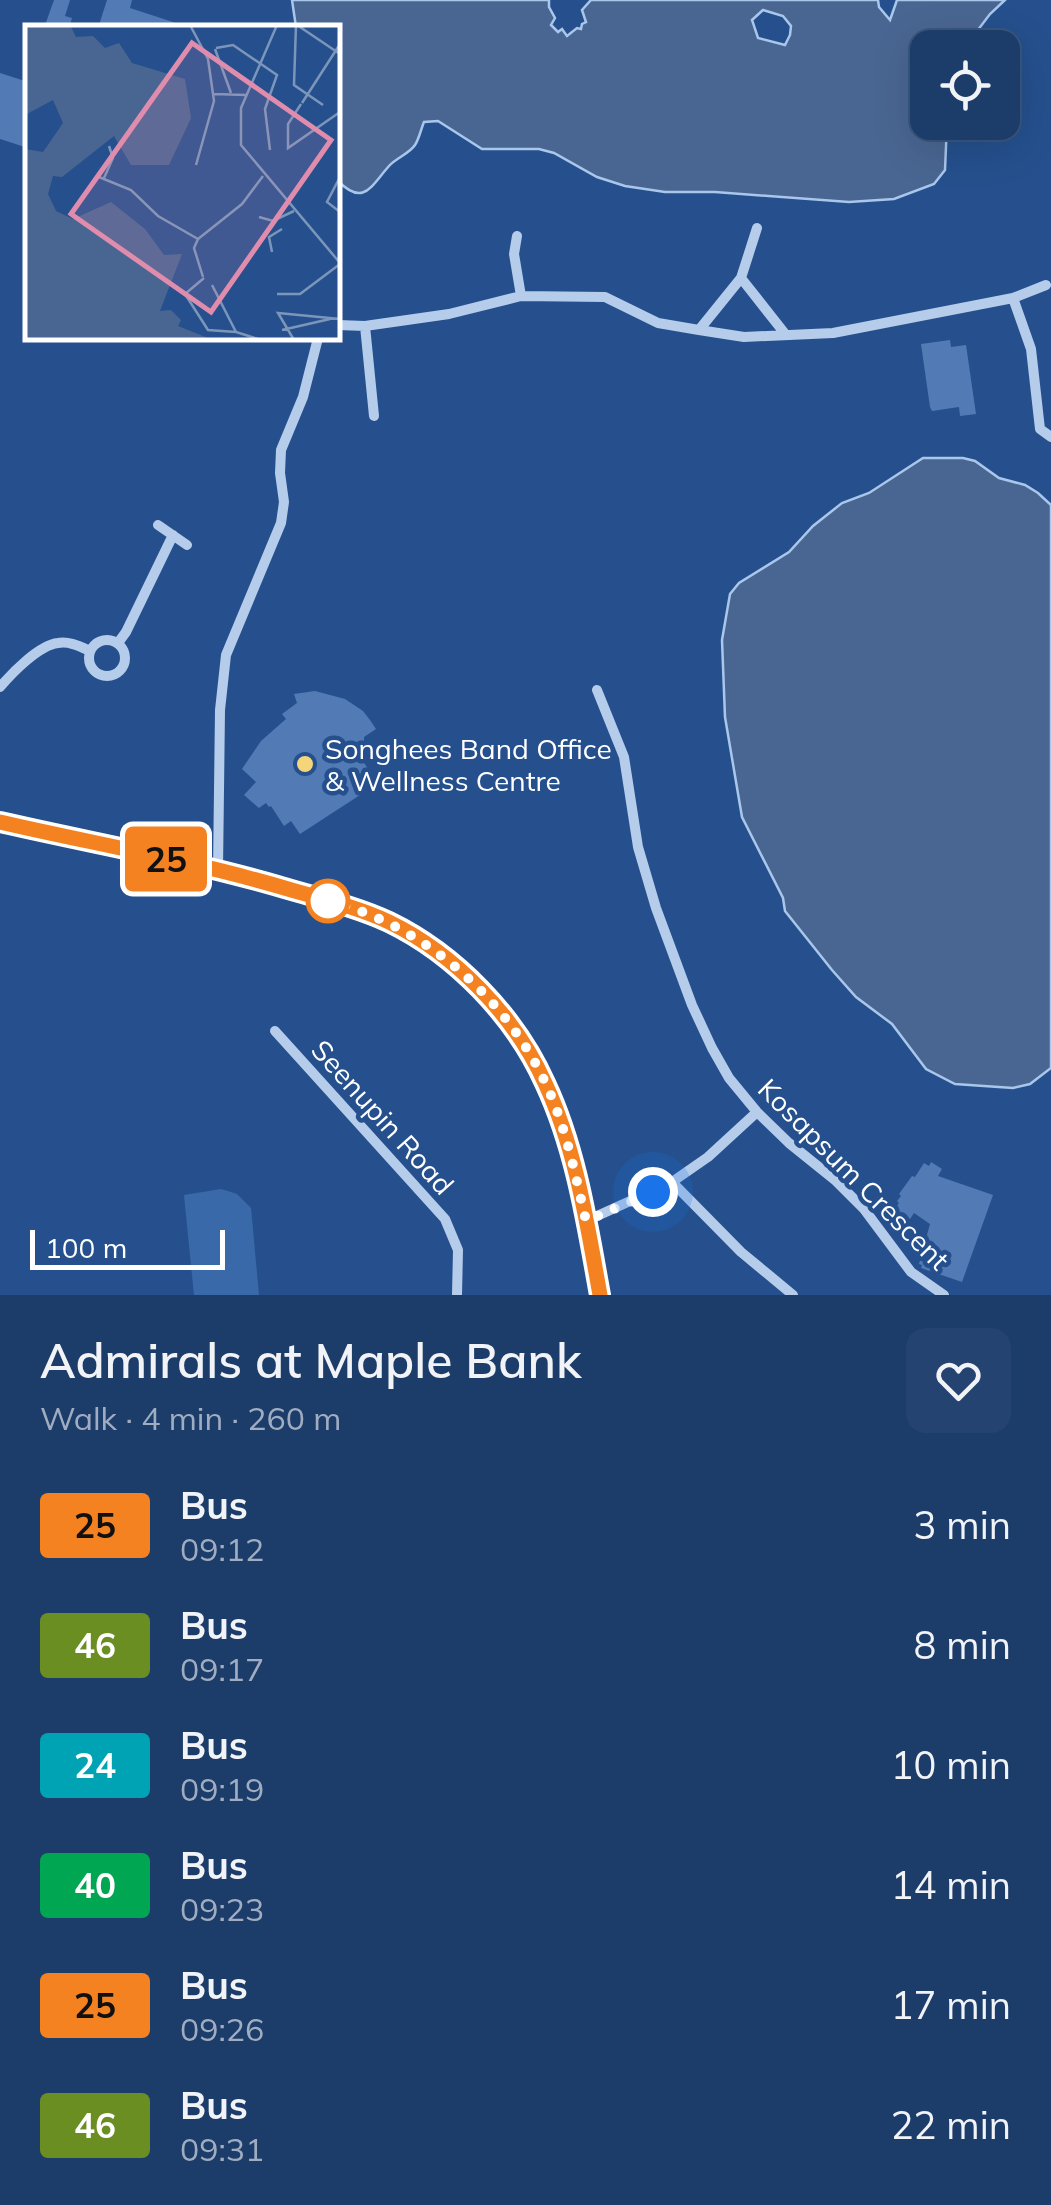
<!DOCTYPE html>
<meta charset="utf-8">
<style>
:root{--surface:#1c3c6a;--page:#254370;--text:#f1f3f6;--muted:#a0adc1;--line:#3a567e}
body{margin:0;font-family:Mulish,sans-serif;background:var(--page);color:var(--text);height:100vh;display:flex;flex-direction:column;font-size:38px;white-space:nowrap}
*{box-sizing:border-box;margin:0}
p{font-size:32px;color:var(--muted)}
.icon{flex:none;width:55px;height:55px;fill:none;stroke:currentColor;stroke-width:2;stroke-linecap:round;stroke-linejoin:round}
.map{position:relative;height:1295px;overflow:hidden}
.panel{display:flex;flex-direction:column;background:var(--surface);flex:1}
.panel>*{flex:none}
.badge{padding:0 20px;border-radius:8px;font-size:35px;line-height:65px}
.buttons{position:absolute;left:910px;top:30px;display:grid;gap:20px}
.buttons a{display:grid;place-items:center;width:110px;height:110px;border-radius:20px;background:var(--surface);box-shadow:0 10px 40px #0002,0 0 0 2px var(--line);font-size:50px}
.scale{position:absolute;left:30px;bottom:25px;width:195px;box-sizing:border-box;padding-left:10px;border:5px solid #fff;border-top:0;font-size:28px;line-height:35px;white-space:nowrap;color:#fff;-webkit-text-stroke:8px #25508d;paint-order:stroke}
.you{position:absolute;width:50px;height:50px;margin:-25px;border:8px solid #fff;border-radius:50%;background:#1a73e8;box-shadow:0 0 0 15px #1a73e833}
.map>.badge{position:absolute;translate:-50% -50%;box-shadow:0 0 0 5px #fff}
.round{display:grid;place-items:center;flex:none;width:105px;height:105px;border-radius:20px;background:var(--page)}
.summary{display:flex;align-items:center;justify-content:space-between;height:170px;padding:0 40px}
h1{font-size:48px;font-weight:600;line-height:75px}
ul{padding:0;list-style:none}
li{display:flex;align-items:center;gap:30px;height:120px;padding:0 40px}
li div{flex:1}
li b{display:block;font-size:38px}
li em{font-style:normal}
li .badge{min-width:110px;font-weight:700;text-align:center}
.map>svg:first-child{display:block}
.green{fill:#3a69aa}
.water{fill:#496692;stroke:#a9c6eb;stroke-width:2.5;fill-rule:evenodd}
.building{fill:#527bb6}
.lines{fill:none;stroke-linecap:round;stroke-linejoin:round}
.street{stroke:#b5cceb;stroke-width:10}
.secondary{stroke:#e0eaf9;stroke-width:18}
.line-casing{stroke:#fff;stroke-width:22}
.line{stroke:#f58220;stroke-width:15}
.walk{stroke:#fff;stroke-width:10;stroke-dasharray:0 18}
.poi-dot{fill:#f4d579;stroke:#25508d;stroke-width:4}
.stop-dot{fill:#fff;stroke:#f58220;stroke-width:5}
.labels{text-anchor:middle;dominant-baseline:central;stroke-width:9;stroke-linejoin:round;paint-order:stroke}
.poi-label{font-size:28px;fill:#fff;stroke:#25508d;text-anchor:start}
.street-label{font-size:28px;fill:#fff;stroke:#25508d}
.inset-road{fill:none;stroke:#7c96bb;stroke-width:2.5}
.view{fill:#e08cad;fill-opacity:0.15;stroke:#e08cad;stroke-width:5}
.inset-edge{fill:none;stroke:#fff;stroke-width:5}
</style>
<div class="map">
<svg width="1051" height="1295" viewBox="0 0 1051 1295">
<rect width="100%" height="100%" fill="#25508d"/>
<!-- green -->
<path class="green" d="M221,1189L237,1194L251,1208L259,1295H194L184,1195Z"/>
<!-- water -->
<path class="water" d="M292,0H549V7L555,18L551,25L558,32L562,29L567,36L577,28L581,29L582,24L586,22L582,10L591,0H878L879,7L890,20L897,0H1005L990,14L965,47L928,48V122L947,123L945,170L934,184L894,199L849,202L715,192H665L625,186L597,177L554,153L539,149H482L438,121L424,122C421,129 419,139 415,145C409,154 396,158 389,166C371,186 364,207 338,181V28L296,27ZM763,10L783,16L791,26L790,35L785,45L758,38L752,20Z
M923,458H963L975,461L999,478L1025,485L1038,493L1051,505V1068L1030,1084L1013,1088L955,1084L926,1069L892,1024L856,997L832,970L785,911L783,898L742,817L725,717L722,640L730,594L739,583L789,552L813,526L842,503L869,493Z"/>
<!-- building -->
<path class="building" d="M54,0H70L65,16L72,18L69,28H44Z
M107,0H132L130,8L182,25V28H98Z
M0,73L28,82V148L0,139Z
M950,340L951,347L966,345L976,414L960,416L959,407L932,411L930,407L921,344Z
M315,691L345,699L363,711L370,720L376,729L364,737V746L359,755L374,778L356,789L360,795L300,834L291,821L284,826L271,806L269,807L266,803L259,808L244,795L256,782L242,769L261,741L286,719L282,714L297,703L294,694Z
M931,1162L942,1169L938,1176L993,1195L962,1282L921,1268L922,1265L919,1264L930,1224L914,1213L910,1219L895,1209L899,1203L897,1201L901,1196L899,1194L912,1176L915,1177L924,1163L929,1166Z"/>
<g class="lines">
<!-- street -->
<path class="street" d="M517,236L514,254L521,296
M741,278L786,335
M1013,298L1031,349L1040,429L1051,437
M338,325L365,326L449,314L521,296L605,297L658,323L699,330L744,337L833,333L1013,298L1046,285
M365,326L374,416
M699,330L741,278L757,228
M158,525L187,545
M89 658a18 18 0 1 1 36 0a18 18 0 1 1-36 0Z
M118,643L126,632L173,535
M0,687C12,673 39,645 58,643C69,641 79,646 90,651
M597,690L624,757L638,847L656,908L692,1005L712,1048L729,1078L757,1112L789,1143L835,1180L864,1209L911,1272L944,1295
M218,870L220,710L226,655L281,523L284,502L280,473L281,450L303,397L318,338
M275,1031L445,1219L458,1250L457,1295
M672,1182L741,1252L793,1295
M586,1221L672,1182L708,1157L757,1112"/>
<!-- secondary -->
<path class="secondary" d="M0,822C94,843 189,860 281,887C317,897 355,906 389,922C454,953 515,1017 545,1083C575,1149 587,1223 600,1295"/>
</g>
<g class="lines">
<!-- line casing -->
<g class="line-casing">
<path id="line" d="M0,822C96,844 194,861 288,889C322,899 357,907 389,922C455,954 515,1016 545,1083C576,1149 587,1223 600,1295"/>
</g>
<!-- line -->
<use href="#line" class="line"/>
<!-- walk -->
<path class="walk" d="M328,901C421,924 504,995 545,1082C566,1126 575,1174 586,1221L653,1192"/>
</g>
<!-- markers -->
<circle class="poi-dot" cx="305" cy="764" r="10"/>
<circle class="stop-dot" cx="328" cy="901" r="20"/>
<g class="labels">
<!-- poi labels -->
<g class="poi-label">
<text x="325" y="748">Songhees Band Office<tspan x="325" dy="32">&amp; Wellness Centre</tspan></text>
</g>
<!-- street labels -->
<g class="street-label">
<text transform="translate(383 1117) rotate(48)">Seenupin Road</text>
<text transform="translate(854 1174) rotate(45)">Kosapsum Crescent</text>
</g>
</g>
<!-- overview -->
<g transform="translate(25 25)">
<rect width="315" height="315" fill="#25508d"/>
<path d="M0,0H45L51,12L68,11L80,23L94,18L107,38L160,54L166,93L144,140H106L89,111L37,152L28,151L23,169L31,186L48,194L86,177L120,204L139,230L157,229L135,286L146,285L156,295L153,301L188,315H0V124L18,127L38,98L28,75L0,90Z" fill="#496692"/>
<path class="inset-road" d="M165,0L183,34L189,76L171,140M252,0L216,83V120L315,238M271,0L269,60L298,80M272,0L315,29M191,23L208,20L252,50L240,84L245,125M190,24L206,68M189,69L221,70M277,78L315,19M276,79L263,99V123L315,87M74,152L106,165L133,191L173,214M315,152L302,177L315,187M79,153L88,133L84,121M234,192L248,196L269,186M247,227L244,212L257,204M178,252L169,223L173,214L217,179L238,151M179,253L160,269L183,305L211,307M187,260L211,307L236,315M252,269H275L315,239M257,305L305,294M269,315L253,288L315,294"/>
<path class="view" d="M167,18L306,115L186,287L46,189Z"/>
<rect width="315" height="315" class="inset-edge"/>
</g>
</svg>
<div class="buttons">
<a><svg class="icon" aria-label="locate" viewBox="0 0 24 24"><circle cx="12" cy="12" r="6"/><path d="M12 2v4M12 18v4M2 12h4M18 12h4"/></svg></a>
</div>
<div class="scale">100 m</div>
<div class="you" style="left:653px;top:1192px"></div>
<b class="badge" style="left:166px;top:859px;background:#f58220;color:#111">25</b>
</div>
<section class="panel">
<div class="summary"><div><h1>Admirals at Maple Bank</h1><p>Walk · 4 min · 260 m</p></div><a class="round"><svg class="icon" aria-label="heart" viewBox="0 0 24 24"><path d="M12 20l-8-8c-3-5 5-10 8-4 3-6 11-1 8 4z"/></svg></a></div>
<ul>
<li><span class="badge" style="background:#f58220;color:#111">25</span><div><b>Bus</b><p>09:12</p></div><em>3 min</em></li>
<li><span class="badge" style="background:#6b8e23;color:#fff">46</span><div><b>Bus</b><p>09:17</p></div><em>8 min</em></li>
<li><span class="badge" style="background:#00a3b4;color:#fff">24</span><div><b>Bus</b><p>09:19</p></div><em>10 min</em></li>
<li><span class="badge" style="background:#00a651;color:#fff">40</span><div><b>Bus</b><p>09:23</p></div><em>14 min</em></li>
<li><span class="badge" style="background:#f58220;color:#111">25</span><div><b>Bus</b><p>09:26</p></div><em>17 min</em></li>
<li><span class="badge" style="background:#6b8e23;color:#fff">46</span><div><b>Bus</b><p>09:31</p></div><em>22 min</em></li>
</ul>
</section>
